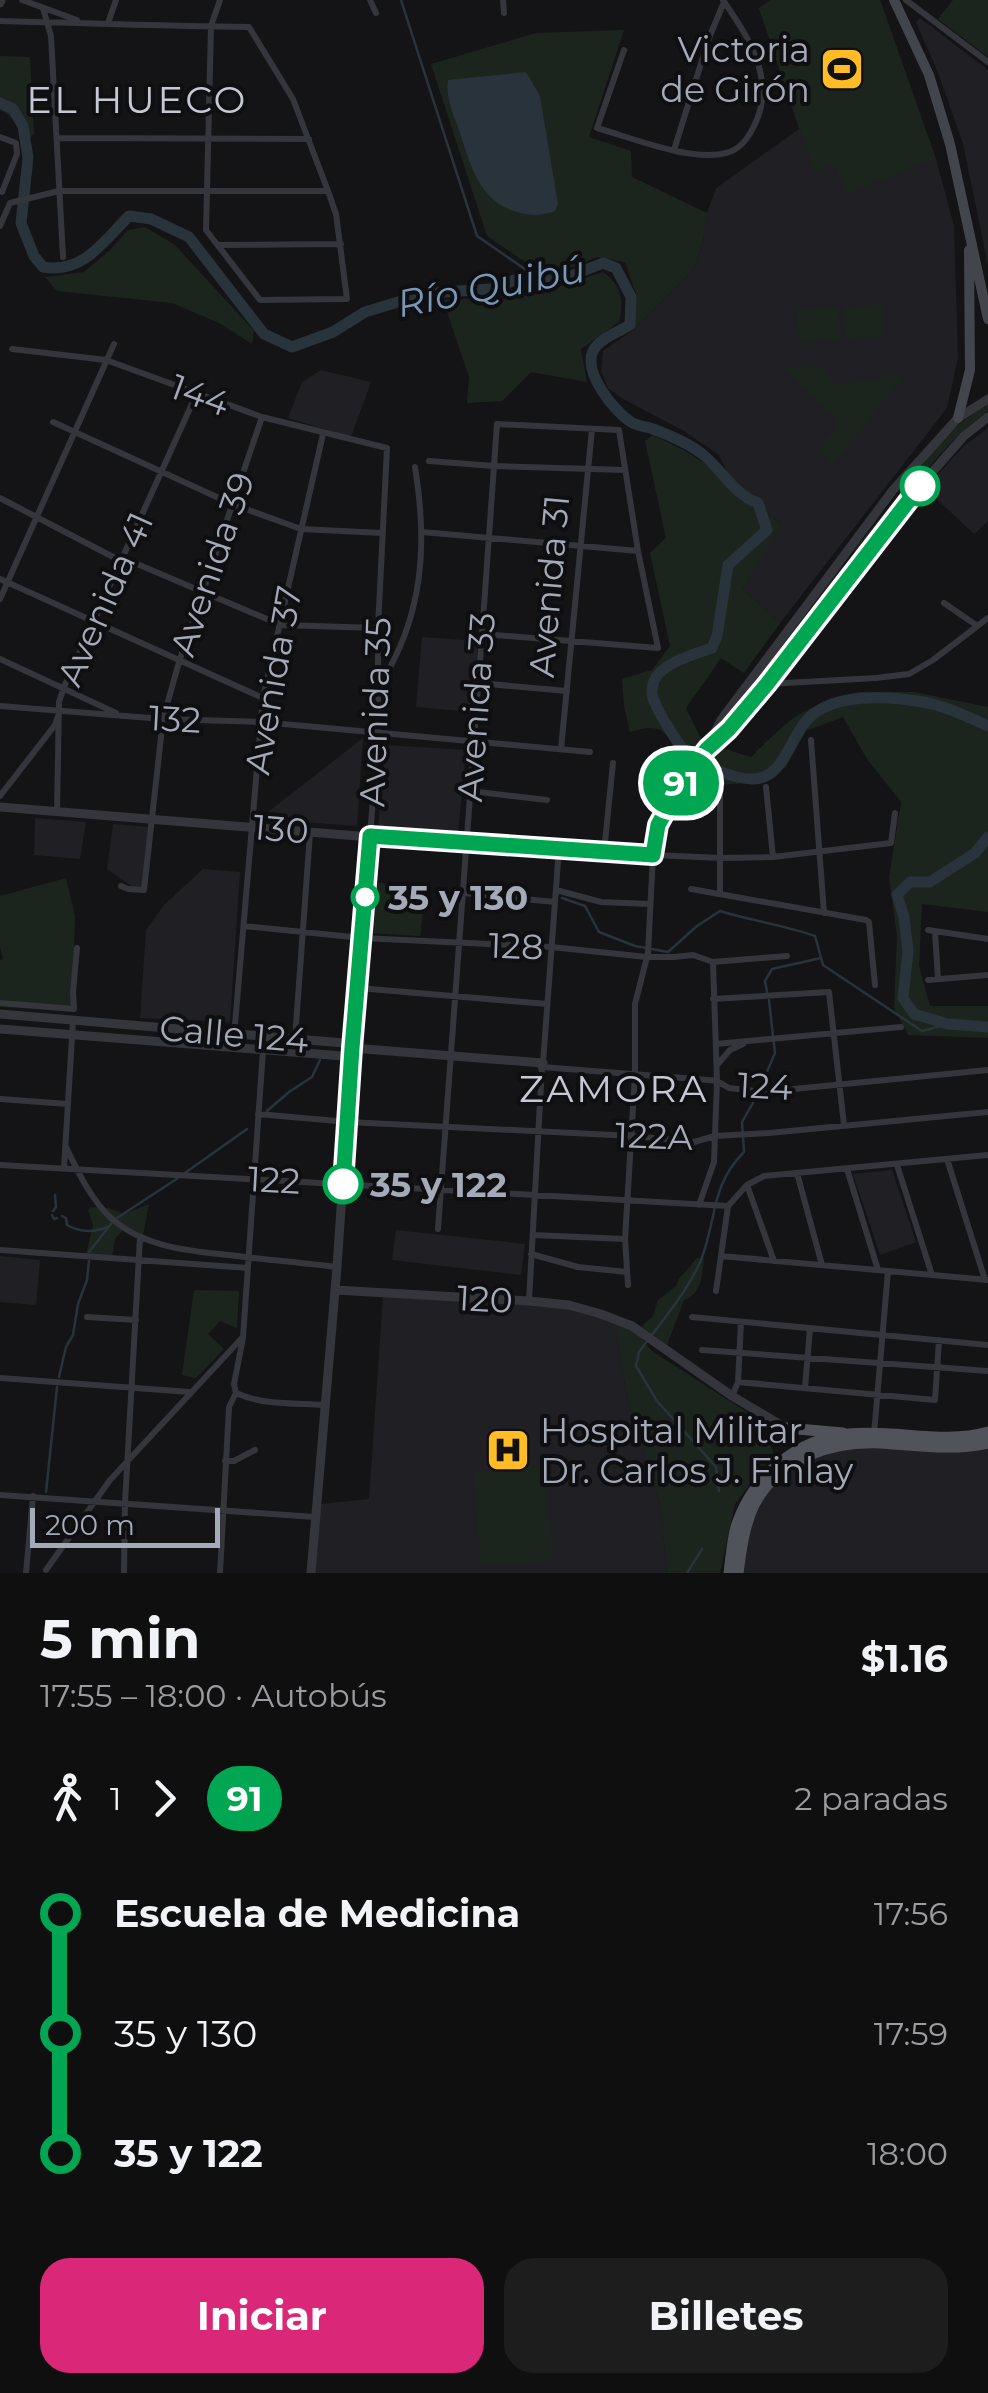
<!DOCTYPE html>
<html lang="es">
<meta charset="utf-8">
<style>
:root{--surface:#0f0f10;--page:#1d1d1e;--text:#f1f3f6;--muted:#9b9c9f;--accent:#db2777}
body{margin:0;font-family:Montserrat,sans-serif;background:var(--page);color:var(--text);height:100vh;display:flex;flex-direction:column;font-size:38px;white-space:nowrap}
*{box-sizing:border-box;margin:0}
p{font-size:32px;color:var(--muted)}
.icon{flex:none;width:55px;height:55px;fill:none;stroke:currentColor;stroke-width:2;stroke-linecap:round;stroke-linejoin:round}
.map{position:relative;height:1573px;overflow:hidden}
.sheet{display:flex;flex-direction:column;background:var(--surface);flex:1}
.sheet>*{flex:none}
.badge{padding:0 20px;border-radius:32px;font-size:35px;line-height:65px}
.scale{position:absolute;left:30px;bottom:25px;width:190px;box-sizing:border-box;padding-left:10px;border:5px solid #a5aab8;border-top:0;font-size:28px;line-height:35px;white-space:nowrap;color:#a5aab8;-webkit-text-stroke:8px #0f0f11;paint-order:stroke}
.map>.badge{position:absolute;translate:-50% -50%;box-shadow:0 0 0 5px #fff}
.legs{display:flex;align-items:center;gap:15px;height:110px;padding:0 40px;font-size:32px}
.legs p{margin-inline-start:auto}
.headline{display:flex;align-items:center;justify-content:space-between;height:170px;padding:0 40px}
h1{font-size:55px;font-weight:700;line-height:75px}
.button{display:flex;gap:20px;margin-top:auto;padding:20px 40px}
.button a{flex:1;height:115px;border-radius:30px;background:var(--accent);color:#fff;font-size:40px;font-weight:700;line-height:115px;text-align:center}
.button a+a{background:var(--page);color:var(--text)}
ul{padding:0 40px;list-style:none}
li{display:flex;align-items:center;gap:35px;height:120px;font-size:38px}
li i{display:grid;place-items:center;width:15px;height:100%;margin:0 12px;background:currentColor}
li i::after{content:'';width:25px;height:25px;margin:-12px;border:8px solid;border-radius:50%;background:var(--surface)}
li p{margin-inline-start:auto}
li:first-child i{background:linear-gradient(#0000 50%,currentColor 0)}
li:last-child i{background:linear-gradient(currentColor 50%,#0000 0)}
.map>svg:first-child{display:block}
.built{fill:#202024}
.green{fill:#1c251d}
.water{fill:#29333b}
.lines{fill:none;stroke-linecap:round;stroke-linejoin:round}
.stream{stroke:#29333b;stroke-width:2.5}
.river{stroke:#29333b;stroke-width:11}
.minor{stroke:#35363c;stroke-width:6}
.tertiary{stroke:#35363c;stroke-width:9}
.secondary{stroke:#43454c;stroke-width:10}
.primary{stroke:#51535b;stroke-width:11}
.line-1-casing{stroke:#fff;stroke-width:22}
.line-1{stroke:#00a651;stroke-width:15}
.stop-1-dot{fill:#fff;stroke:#00a651;stroke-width:5}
.labels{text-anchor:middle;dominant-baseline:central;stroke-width:8;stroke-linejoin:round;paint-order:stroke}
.poi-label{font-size:35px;fill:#a5aab8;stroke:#0f0f11;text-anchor:end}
.street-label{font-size:35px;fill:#a5aab8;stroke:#0f0f11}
.stop-label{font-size:35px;font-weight:bold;fill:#a5aab8;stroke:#0f0f11;text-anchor:start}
.neighbourhood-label{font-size:38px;letter-spacing:2.5px;fill:#c6c9d3;stroke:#0f0f11}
.water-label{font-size:38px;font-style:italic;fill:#7997b6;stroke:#0f0f11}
</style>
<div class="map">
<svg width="988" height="1573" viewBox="0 0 988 1573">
<rect width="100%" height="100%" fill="#141416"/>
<!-- built -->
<path class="built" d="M771,0H880L936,159L954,226L958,357L947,408L780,623L743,589L780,523L766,511L760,499L746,493L728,474L719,455L684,431L625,400L608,388L601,371L603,351L633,330L694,269L703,241L707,213L716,188L799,129L759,8Z
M920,18L988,70V265L963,144L939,75L916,22Z
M321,370L371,382L351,437L288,418L302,382Z
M988,428V521L974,534L925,488L964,446Z
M422,637L478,641L472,712L416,707Z
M363,738L357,826L259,819Z
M385,745L466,750L458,833L378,829Z
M35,818L86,822L80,859L34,855Z
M113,824L149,827L141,893L107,869Z
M203,869L240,872L230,1022L140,1018L146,930L164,905Z
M892,1170L916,1242L880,1255L853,1174Z
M396,1230L525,1244L521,1275L392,1260Z
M0,1256L40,1260L36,1305L0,1302Z
M383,1297L569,1305L632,1326L616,1334L628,1401L661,1508L667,1573H313L321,1504L369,1499Z
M988,1443V1573H738L745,1531L771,1483L829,1447Z"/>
<!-- green -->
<path class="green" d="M771,0H880L936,159L847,193L834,164L815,172L759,8Z
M953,0H988V57L938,19Z
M624,30L589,137L631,151L632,177L707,213L703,241L694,269L633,330L636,294L625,262L597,257L574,267L537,270L487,236L431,64L536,33Z
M0,56L30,57L34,134L22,145C21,129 14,116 0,110Z
M145,227L175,245L254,331L252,344L221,324L172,303L57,291L45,277L84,272L110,250L128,230Z
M603,272C622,285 624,301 619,322L581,349L587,382L531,372L502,401L467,403L469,377L443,300L499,297L530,283L561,286Z
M882,304L884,336L846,339L844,307Z
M838,307L840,340L799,343L797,310Z
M824,366L830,379L840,385L898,374L903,376L832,467L820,448L840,422L781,367Z
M988,404V411C937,447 900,505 862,555L857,556L854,550L941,441L963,421Z
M653,435L684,450L709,466L728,474L746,493L760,499L766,511L781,524L743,589L780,623L744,673L721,658L686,708L702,741L689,761C662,739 671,719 630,732L624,706L622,679L652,670L670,646L650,553L666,538L645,441Z
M849,565V571L772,672L769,674L765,672L766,668L842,566Z
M859,692H914L988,707V912L922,904L919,966L930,1006H988V1038L908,1035L894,1008L897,936L889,877L901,802L867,759L843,717L806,731L786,767L762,782L717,785L695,774L722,748L751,757C790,718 804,705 859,692Z
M66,878L75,916L72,1011L0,1007V961L3,958L0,947V896Z
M372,882L426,888L420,936L367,933Z
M149,1204L143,1235L127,1226L115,1239L112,1256L86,1254L93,1225L88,1210L91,1207L109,1208L124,1214Z
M697,1258H704C702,1275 702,1294 684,1300L667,1345L641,1327L653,1316L658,1300L676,1286L679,1279Z
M194,1290L239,1291L237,1328L220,1321L208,1334L224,1349L196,1378L182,1375Z
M620,1324L632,1326L652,1351L748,1413L772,1424L770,1428H764L760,1440L769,1443L774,1453L735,1504L720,1573H667L661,1508L628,1401L616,1334Z
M545,1465L553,1561L481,1566L473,1472Z"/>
<!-- water -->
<path class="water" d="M526,72L540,96L558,204L555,211C542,216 530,216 517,212C479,201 471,166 460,133C454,115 445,98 448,80Z"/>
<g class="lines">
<!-- stream -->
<path class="stream" d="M401,0L477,236L535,276
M562,898L585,906L599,932L635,946L668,952L697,926L720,911C752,921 784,925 815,936L823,965L922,1031L948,1024
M767,992L765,981L772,969L821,958
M760,1088L775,1053L769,1000
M267,1111L289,1092L312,1077L320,1060
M185,1173L247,1129
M53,1211L56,1207L55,1195
M52,1215L54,1219L57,1218
M62,1216L66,1218L67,1225C79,1232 94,1233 107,1227
M117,1218L178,1178
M89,1252L111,1224
M59,1377L66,1347L73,1335L78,1304L87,1280L89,1261
M719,1491L716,1467L657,1401L636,1366L639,1352C660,1323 687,1293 701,1260C717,1220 710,1186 744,1152L742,1122L757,1096
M46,1492L57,1387
M687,1573L702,1549"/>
<!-- river -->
<path class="river" d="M0,103L13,109L23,126L28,158L21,223L34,256L43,267C83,274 103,242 129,216L151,219L189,237L264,334L292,347L333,332L365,312L428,293L491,289L525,276L568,277L603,263L616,268L631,297L630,325C618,332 599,339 593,351C583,373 614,411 631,422C637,426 646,426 653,429C669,435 688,443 701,453C721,468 734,495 758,503L767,530L728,565L717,636L712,648C695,654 661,663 654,681C651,689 651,696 655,703C660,715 679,747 688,754C703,766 734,779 752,779C784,779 789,739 807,720C832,692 889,696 923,702C945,706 968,717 988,726
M988,837L975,853L930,882H910L897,895L904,917L908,951L903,998L914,1014L948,1024L988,1027"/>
<!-- minor -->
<path class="minor" d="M22,0L77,20
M370,0L376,13
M503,0L504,13
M906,0L988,62
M43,8L51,36L63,257
M0,21C83,23 166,26 249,27L293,99L328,191L336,214L347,299L260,300L206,230L211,26L220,0
M108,23L116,0
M624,50L597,128C632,138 691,162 726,153C739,150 747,140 753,128C778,82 749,38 723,0
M0,137L16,143L17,154L2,192
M57,138L309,139
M674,150L709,38L724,2
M10,203L59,191H328
M0,226L10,203
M219,245L341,244
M12,349L106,360L262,417L387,448L378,628V733L370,837
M53,422L232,504L301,529L382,533
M429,461L494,466L625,470
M0,498L115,558L130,561L281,625L378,628
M422,532L638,551
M0,579L263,698
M0,599L114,344
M944,603L976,625
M0,659L116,713
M754,675L767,684L876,678L909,674L933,660L988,618
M478,683L567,691
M379,686C423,618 428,546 415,467
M0,706L163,719L261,722L590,752
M811,740L824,913
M561,749L592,429
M766,787L773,857
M470,791L547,800
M0,796L55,725L58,716
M57,813L59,702L64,687L196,395
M604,852L613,763
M121,886L128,889L144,890L163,719L179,662L262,417
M691,889L866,920L869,922L875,985
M556,890L601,902L650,904
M463,893L555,902
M720,894V795
M244,926L362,938L551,947L647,957H674L693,955L713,962L787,956
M928,930L988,939
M935,931L938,979
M928,980L988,975
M358,988L547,1004
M713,999L829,992L844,1125
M0,1003L74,1009L73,992L77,948
M295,1039L310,833
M716,1044L901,1027
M233,1048L263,698L323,434
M543,1063L559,848
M718,1064L730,1050L743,1044
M0,1099L68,1104
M258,1114L348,1122L633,1136L694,1142L715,1136L769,1133L988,1112
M66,1147C78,1172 91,1200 112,1219C147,1249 193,1251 237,1256C270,1260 304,1263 337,1267
M947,1159L985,1280
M0,1165L728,1206
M897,1165L932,1275
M64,1168L73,1021
M847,1169L878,1270
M797,1173L822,1265
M747,1185L774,1261
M699,1205L714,1162L717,1081L713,962
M438,1229L482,634L497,424L619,430L638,551L658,648L482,634
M533,1235L625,1239
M0,1250L248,1268
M531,1254L578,1267L627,1272
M721,1256L988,1280
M628,1285L625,1239L635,1075V1004L648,953L653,855L721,858L773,857L891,843L895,813
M716,1291L728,1206L747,1185L764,1176L988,1155
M529,1301L542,1067L708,1080L717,1081L729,1088L763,1092L988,1070
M87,1317L136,1320
M692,1317L988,1345
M702,1350L988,1371
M0,1378L190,1392
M738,1382L935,1400L939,1340
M805,1388L810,1328
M236,1393C262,1405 295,1403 324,1405
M732,1396L738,1382L741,1322
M874,1434L888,1271
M225,1461H234L255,1450
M0,1495L315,1517
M46,1570L110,1480L241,1339
M26,1573L33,1496
M124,1573L125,1503L140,1237
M220,1573L229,1407L236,1393L234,1384L243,1338L263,1050"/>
<!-- tertiary -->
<path class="tertiary" d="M0,3L1,0
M710,742L721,720L893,490L958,418L988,399
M0,807L370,837L653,855L658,825L684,779L707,749L729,729L767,684L913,494L964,436L988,417
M0,1014L344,1043L352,1048L543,1063L542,1067
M0,1029L343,1056L352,1048
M335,1290L529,1301L569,1305L601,1314L632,1326L732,1396L786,1428
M311,1573L337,1267L352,1048L370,837"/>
<!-- secondary -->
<path class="secondary" d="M894,0L929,75L950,144L988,319
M958,418L970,370L969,250"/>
<!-- primary -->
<path class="primary" d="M786,1428L843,1433
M729,1573C731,1558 732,1542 736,1527C752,1477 796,1439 849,1434C896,1429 942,1445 988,1432
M738,1573C741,1550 744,1526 754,1505C778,1458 831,1441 880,1443C916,1445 952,1451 988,1443"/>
</g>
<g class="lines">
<!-- line-1 casing -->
<g class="line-1-casing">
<path id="line-1" d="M343,1184L352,1048L370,836L653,855L658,825L684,778L707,749L729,729L767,684L920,486"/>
</g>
<!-- line-1 -->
<use href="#line-1" class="line-1"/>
</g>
<!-- icons -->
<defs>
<g id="stadium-square" transform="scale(2.25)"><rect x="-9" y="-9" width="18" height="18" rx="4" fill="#ffbc24" stroke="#0f0f11"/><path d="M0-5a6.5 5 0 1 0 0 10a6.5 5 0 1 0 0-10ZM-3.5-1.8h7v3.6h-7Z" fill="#111"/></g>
<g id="hospital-square" transform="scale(2.25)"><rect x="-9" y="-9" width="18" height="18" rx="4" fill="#ffbc24" stroke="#0f0f11"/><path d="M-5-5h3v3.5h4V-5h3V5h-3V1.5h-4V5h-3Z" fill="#111"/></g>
</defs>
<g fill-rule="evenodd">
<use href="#stadium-square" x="842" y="69"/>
<use href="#hospital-square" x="508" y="1450"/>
</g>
<!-- markers -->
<g class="stop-1-dot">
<circle cx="920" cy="486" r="18"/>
<circle cx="365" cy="897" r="12"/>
<circle cx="343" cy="1184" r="18"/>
</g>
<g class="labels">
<!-- poi labels -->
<g class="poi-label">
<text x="810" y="49">Victoria<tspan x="810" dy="40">de Girón</tspan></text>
<text x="540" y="1430" text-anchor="start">Hospital Militar<tspan x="540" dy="40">Dr. Carlos J. Finlay</tspan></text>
</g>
<!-- street labels -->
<g class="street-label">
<text transform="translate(200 395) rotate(20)">144</text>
<text transform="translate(212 564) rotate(-71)">Avenida 39</text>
<text transform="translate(549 586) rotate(-85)">Avenida 31</text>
<text transform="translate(105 599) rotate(-66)">Avenida 41</text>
<text transform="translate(273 680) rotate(-80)">Avenida 37</text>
<text transform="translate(476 707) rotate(-86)">Avenida 33</text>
<text transform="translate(375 712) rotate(-88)">Avenida 35</text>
<text transform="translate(175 719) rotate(3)">132</text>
<text transform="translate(281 829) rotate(5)">130</text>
<text transform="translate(516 946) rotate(2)">128</text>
<text transform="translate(234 1034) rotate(5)">Calle 124</text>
<text transform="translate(765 1086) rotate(3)">124</text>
<text transform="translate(654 1136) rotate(2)">122A</text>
<text transform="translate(274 1180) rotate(3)">122</text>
<text transform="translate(485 1299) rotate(3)">120</text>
</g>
<!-- stop labels -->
<g class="stop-label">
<text x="388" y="897">35 y 130</text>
<text x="370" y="1184">35 y 122</text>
</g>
<!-- neighbourhood labels -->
<g class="neighbourhood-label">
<text x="137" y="99">EL HUECO</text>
<text x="614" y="1088">ZAMORA</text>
</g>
<!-- water labels -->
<g class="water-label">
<text transform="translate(491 286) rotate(-11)">Río Quibú</text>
</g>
</g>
</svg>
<div class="scale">200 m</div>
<b class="badge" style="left:681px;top:783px;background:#00a651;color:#fff">91</b>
</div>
<section class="sheet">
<div class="headline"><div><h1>5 min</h1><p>17:55 – 18:00 · Autobús</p></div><b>$1.16</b></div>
<div class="legs"><svg class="icon" aria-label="walk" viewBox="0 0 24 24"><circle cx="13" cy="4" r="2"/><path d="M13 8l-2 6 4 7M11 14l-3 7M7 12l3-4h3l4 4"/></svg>1<svg class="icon" aria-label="forward" viewBox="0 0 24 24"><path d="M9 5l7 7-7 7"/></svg><b class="badge" style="background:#00a651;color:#fff">91</b><p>2 paradas</p></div>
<ul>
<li><i style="color:#00a651"></i><b>Escuela de Medicina</b><p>17:56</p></li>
<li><i style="color:#00a651"></i><span>35 y 130</span><p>17:59</p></li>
<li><i style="color:#00a651"></i><b>35 y 122</b><p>18:00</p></li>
</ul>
<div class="button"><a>Iniciar</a><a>Billetes</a></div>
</section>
